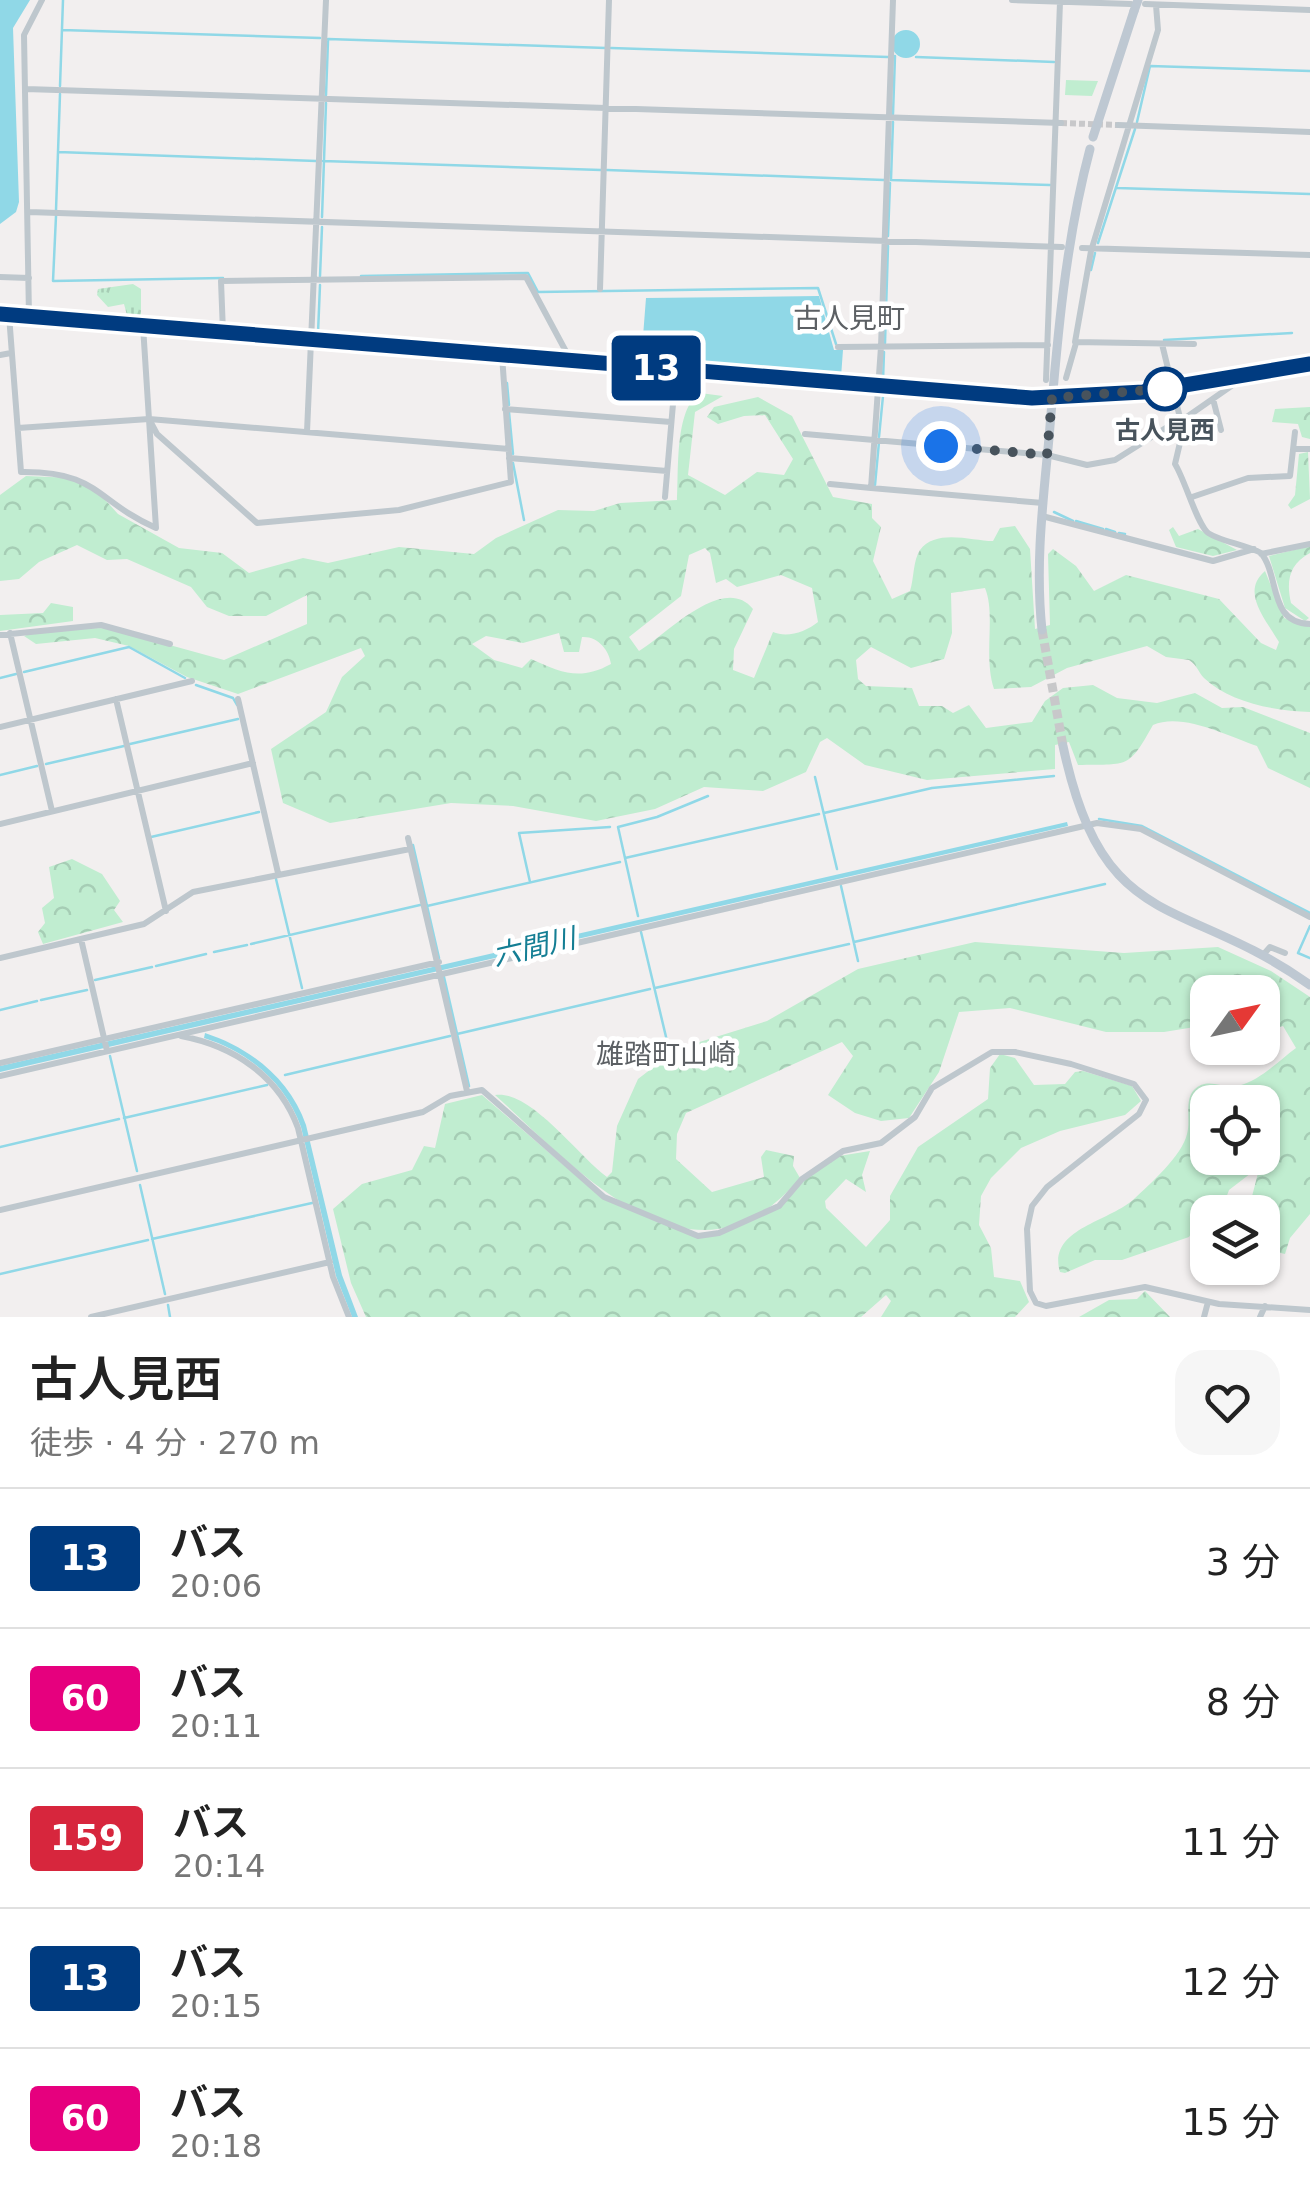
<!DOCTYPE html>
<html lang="ja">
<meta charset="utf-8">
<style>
:root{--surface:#fff;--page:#f6f6f6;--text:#222;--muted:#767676;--line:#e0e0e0}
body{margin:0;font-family:"DejaVu Sans","Noto Sans JP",sans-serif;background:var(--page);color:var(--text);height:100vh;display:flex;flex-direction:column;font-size:38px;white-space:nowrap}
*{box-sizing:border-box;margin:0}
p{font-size:32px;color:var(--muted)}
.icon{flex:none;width:55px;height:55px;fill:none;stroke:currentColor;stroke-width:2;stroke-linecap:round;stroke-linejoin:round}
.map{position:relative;height:1317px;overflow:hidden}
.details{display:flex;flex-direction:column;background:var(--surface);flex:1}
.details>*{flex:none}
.badge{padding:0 20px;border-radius:8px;font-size:35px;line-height:65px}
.needle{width:65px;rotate:57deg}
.controls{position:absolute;left:1190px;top:975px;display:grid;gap:20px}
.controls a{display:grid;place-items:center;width:90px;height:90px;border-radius:20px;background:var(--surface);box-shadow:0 2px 8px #0004;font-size:50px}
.you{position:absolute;width:50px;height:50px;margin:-25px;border:8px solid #fff;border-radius:50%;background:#1a73e8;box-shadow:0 0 0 15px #1a73e833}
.map>.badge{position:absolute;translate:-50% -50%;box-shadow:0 0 0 5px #fff}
.round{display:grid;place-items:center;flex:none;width:105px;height:105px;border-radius:30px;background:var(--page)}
.head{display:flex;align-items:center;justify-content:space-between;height:170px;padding:0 30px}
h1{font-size:48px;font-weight:600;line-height:75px}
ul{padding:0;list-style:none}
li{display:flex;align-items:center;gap:30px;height:140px;padding:0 30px;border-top:2px solid var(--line)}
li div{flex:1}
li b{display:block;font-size:38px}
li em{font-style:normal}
li .badge{min-width:110px;font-weight:700;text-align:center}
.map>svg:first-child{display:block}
.grass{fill:url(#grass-tufts)}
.forest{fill:url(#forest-crowns);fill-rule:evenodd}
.park{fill:#c0edd0}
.water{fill:#90d8e7}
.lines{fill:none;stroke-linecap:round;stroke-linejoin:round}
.stream{stroke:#90d8e7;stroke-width:2.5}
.street-tunnel{stroke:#c8c8ca;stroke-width:6;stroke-dasharray:6 3;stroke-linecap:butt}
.secondary-tunnel{stroke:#c8c8ca;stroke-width:9;stroke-dasharray:9 4.5;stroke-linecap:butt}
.street{stroke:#bec7cd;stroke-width:6}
.secondary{stroke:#bec8d2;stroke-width:9}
.primary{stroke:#b0c0cc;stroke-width:10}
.secondary-bridge{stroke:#bec8d2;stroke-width:9}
.line-casing{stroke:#fff;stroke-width:22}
.line{stroke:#003b80;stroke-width:15}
.walk{stroke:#48535c;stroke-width:10;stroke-dasharray:0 18}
.stop-dot{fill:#fff;stroke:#003b80;stroke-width:5}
.labels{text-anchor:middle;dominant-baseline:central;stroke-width:9;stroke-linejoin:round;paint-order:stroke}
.stop-label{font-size:25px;font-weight:bold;fill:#48535c;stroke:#fff}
.neighbourhood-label{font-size:28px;fill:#5c6064;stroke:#fff}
.water-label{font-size:28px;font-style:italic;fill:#147e94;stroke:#fff}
</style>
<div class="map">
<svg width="1310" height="1317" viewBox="0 0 1310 1317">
<defs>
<pattern id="grass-tufts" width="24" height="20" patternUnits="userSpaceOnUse" patternTransform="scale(2.5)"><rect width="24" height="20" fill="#c0edd0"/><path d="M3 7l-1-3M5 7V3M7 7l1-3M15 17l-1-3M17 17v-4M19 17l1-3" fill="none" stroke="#a6cdb5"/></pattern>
<pattern id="forest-crowns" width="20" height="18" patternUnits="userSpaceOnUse" patternTransform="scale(2.5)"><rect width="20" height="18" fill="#c0edd0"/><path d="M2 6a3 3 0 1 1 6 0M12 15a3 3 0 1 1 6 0" fill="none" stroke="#a6cdb5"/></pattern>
</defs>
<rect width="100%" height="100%" fill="#f2efef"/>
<!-- grass -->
<path class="grass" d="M133,284L141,289V320L128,319L124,304L108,307L97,295L98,289Z"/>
<!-- forest -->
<path class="forest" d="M700,393L723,396L695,412L688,475L725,495L757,472L784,475L793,459L765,415L744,416L718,424L707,417L714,407L758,397L792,416L833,497L872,504V518L881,527L873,561L892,599L910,591C914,579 913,560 920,550C936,528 972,541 993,541L1000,528L1015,526L1030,549L1035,629L1050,625L1048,554L1053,549L1076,566L1094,591L1126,575L1219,599L1261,643L1276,650L1279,642C1266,620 1240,592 1265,571L1284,618L1310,627V712C1276,711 1230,703 1204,678C1198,672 1198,666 1189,660L1166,657L1147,646L1067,668L1031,687L994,689C983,656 996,615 985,588L951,593L952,633L944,659L911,668L871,647L856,660L858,679L866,686L912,688L919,706H942L953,713L969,705L986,728L1032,722L1045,701L1063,688L1093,685L1117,698L1157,703L1195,693L1222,708L1243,707L1310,733V788L1268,768L1257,746C1228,736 1182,712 1153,725C1128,769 1130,764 1078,765L1069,742L1055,745V769L927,780L865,765L827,738L820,742L806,772L763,791L704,787L655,809L596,821L513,806L451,803L330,823L283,803L271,749L326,712L342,677L365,656L361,648L238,694L187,677L129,646L95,638L36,644L24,636L43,629L108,628L224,660L307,624V595L266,616H229L207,607L191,587L127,559L107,560L77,545L39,562L19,579L0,581V495L26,476L74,478L99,493L118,514L179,548L222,553L249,573L303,558L328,563L399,547L474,554L496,538L558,510L594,511L620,503L677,500C679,474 674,409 700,393ZM705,548L710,553L716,583L726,579L737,587L781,575L812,588L818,622C806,632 787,638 773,632L754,678L733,670L734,649L753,609C723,572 664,637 639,651L629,637L681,596L689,555ZM559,633L564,652H579L582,637C598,636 609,650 611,664C580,681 562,673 531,659L522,668L494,660L472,644L486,636L523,643Z
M1310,407V439L1302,437L1298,424L1272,422L1275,409Z
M1308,452L1310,499L1291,509L1288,505L1295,495L1299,454Z
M1173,527L1179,536L1198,529L1237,550L1213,556L1176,547L1169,530Z
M1310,546V553C1289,564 1286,581 1291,603L1309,618L1305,621L1285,608L1269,556Z
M51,603L73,607V621L0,631V615L43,613Z
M72,859L102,874L120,901L114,910L123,922L43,944L38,932L45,923L42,908L54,898L49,867Z
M975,942L1124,953L1218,947L1271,971L1310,997V1214L1290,1238L1285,1254L1263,1249L1262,1212H1248L1258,1173L1255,1170L1229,1190L1221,1212H1208L1207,1227H1195L1189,1237L1122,1260H1095L1065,1273L1060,1272C1047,1229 1109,1222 1134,1199C1149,1185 1182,1156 1187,1134C1191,1121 1184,1100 1194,1090C1208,1076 1223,1090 1238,1086C1261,1080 1277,1062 1296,1048L1283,1026L1263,1032L1262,992H1208L1207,1025L1164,1032H1106L1010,1008L959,1012L939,1072L909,1118L881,1121L855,1113L828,1095L853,1056L842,1042L686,1113L677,1134L676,1159L712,1192L764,1177L761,1157L766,1150L794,1156L793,1166L800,1178C694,1304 579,1171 495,1095C530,1089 579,1157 607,1177L612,1172L617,1126L638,1079L677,1049L767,1021L858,969ZM1208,1102H1262V1158H1208Z
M1000,1054L1015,1058L1034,1085L1065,1084L1075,1072L1083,1071L1132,1086L1141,1101L1125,1115L1060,1131L1021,1148L991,1178L981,1196L979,1225L991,1248L994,1277L1020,1281L1029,1302L1015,1317H881L891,1301L886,1295L861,1317H366L351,1283L333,1209L362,1184L412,1170L424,1146L435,1148L445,1104L482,1095L603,1199L698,1238L720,1235L780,1207L804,1180L839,1156L870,1151L862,1175L866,1192L846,1179L825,1201L826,1208L866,1247L890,1220V1196L918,1147L988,1099L990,1068Z
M1145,1291L1170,1317H1079L1109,1300L1137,1299Z"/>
<!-- park -->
<path class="park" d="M1066,80L1098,81L1092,96L1065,95Z"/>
<!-- water -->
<path class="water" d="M0,0H30L13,28L19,202L16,212L0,224Z
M892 44a14 14 0 1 1 28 0a14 14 0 1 1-28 0Z
M819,296L834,350H843L841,377L641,362L646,298Z
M1067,822L1068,826L0,1072V1066Z
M205,1033C251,1048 290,1079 306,1125L342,1275L358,1317H352L336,1276L301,1127C285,1082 248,1052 204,1038Z"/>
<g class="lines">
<!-- stream -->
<path class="stream" d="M62,30L320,38
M328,39L606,48
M611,48L888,57
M916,57L1054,62
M60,86L63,0
M326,95L328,41
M893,114L895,56
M1137,122L1150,66L1310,71
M58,152L316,161
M323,161L601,170
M607,170L884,180
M891,179L893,122
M891,180L1050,185
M1117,188L1310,194
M56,210L60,94
M56,216L53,281L223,278
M322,217L326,103
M888,236L890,183
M1098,243L1135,129
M1091,270L1095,253
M320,276L322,227
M361,276L528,273L538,292L818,288L836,344
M318,333L320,285
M1164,340L1292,333
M885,343L888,246
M883,380L884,352
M507,383L509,405
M509,412L513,454
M879,437L883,396
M513,463L524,520
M875,485L879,442
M1054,512L1073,521
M1076,521L1103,529
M1106,529L1115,532
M1119,533L1125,534
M24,672L129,647L185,678
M0,678L16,674
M196,685L233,698L237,705
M130,744L238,719
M46,764L124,746
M0,775L37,766
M815,777L837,869
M824,813L932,788L1054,776
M1099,819L1142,826L1310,913
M151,837L259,812
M413,845L439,958
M625,858L819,814
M276,879L302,988
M530,882L519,833L610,827
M841,886L858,961
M427,906L620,862
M638,916L618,827L657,817L708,796
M1310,926L1298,953L1310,958
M641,932L667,1041
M854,942L1105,884
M251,944L420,905
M214,952L247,945
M156,966L206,954
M444,977L469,1086
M95,980L152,967
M655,988L849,944
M41,1000L87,990
M0,1010L37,1001
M457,1034L650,989
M110,1056L137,1171
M285,1075L450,1036
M124,1118L267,1085
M0,1147L119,1119
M140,1185L165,1294
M152,1239L312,1203
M0,1274L148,1240
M168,1305L170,1317"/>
<!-- street-tunnel -->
<path class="street-tunnel" d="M1061,123L1118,125"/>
<!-- secondary-tunnel -->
<path class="secondary-tunnel" d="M1042,630L1063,746"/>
<!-- street -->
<path class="street" d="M893,0L881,347L871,488L1043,503
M1012,0L1131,4
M1145,4L1310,10
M1156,5L1158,30L1091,251L1075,342L1194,344
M26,89L1061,123
M1118,125L1310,132
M29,212L1062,247
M1082,248L1310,255
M0,277L29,278
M600,289L609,0
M9,315L21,472C99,471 95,501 156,528L143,326
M29,316L24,35L42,0
M223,332L221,281L526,277L570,359
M1162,344L1183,430L1175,464C1185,480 1196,521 1207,532C1215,540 1247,545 1261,553C1280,576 1268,623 1310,624
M838,347L1048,345
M0,355L11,353
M1066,378L1076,343
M1046,380L1060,2
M1213,399L1221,430
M505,409L671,422
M149,419L157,434L257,523L399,510L511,482L502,355
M1181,421L1237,382L1236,377
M18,428L149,419L509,449
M307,432L326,0
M805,434L1047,455L1087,465L1115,460L1180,419
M1295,449H1310
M509,458L667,471
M830,484L871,488
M665,497L676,369
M1192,497L1248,478L1290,476L1295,432
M1042,516L1213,561L1254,549
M1261,554L1310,544
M10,633L52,811
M0,635L101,625L170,644
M116,699L166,911
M238,699L278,873
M0,727L192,681
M0,824L253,763
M408,838L467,1091
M81,939L107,1051
M1263,955L1270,947L1285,953
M0,958L144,924L193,892L410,849
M181,1036C234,1046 279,1076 298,1128L333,1277L349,1317
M0,1063L439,962
M0,1076L1097,823L1141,829L1310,917
M0,1210L423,1112L450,1096L482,1090L604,1197L698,1236L719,1233L779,1206L802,1179L843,1151L881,1143L915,1117L932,1088L992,1052H1015L1071,1064L1134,1084L1146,1100L1139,1114L1047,1187L1032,1206L1027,1229L1030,1291L1036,1303L1046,1306L1145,1287L1219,1304L1310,1310
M91,1317L330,1262
M1204,1317L1208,1302
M1260,1317L1265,1306"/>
<!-- secondary -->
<path class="secondary" d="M1093,137L1134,11
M1042,630C1035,565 1043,502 1049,438C1057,341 1065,243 1090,149
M1063,746C1104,937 1181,893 1310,985"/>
<!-- primary -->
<path class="primary" d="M0,314L1033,398L1143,392L1310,364"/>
<!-- secondary-bridge -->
<path class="secondary-bridge" d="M1134,11L1138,0"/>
</g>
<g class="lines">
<!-- line casing -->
<g class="line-casing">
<path id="line" d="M0,314L1032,398L1143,392L1310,364"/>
</g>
<!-- line -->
<use href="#line" class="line"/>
<!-- walk -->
<path class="walk" d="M941,446L1047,455L1052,398L1172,388L1165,389"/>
</g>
<!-- markers -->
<circle class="stop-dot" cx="1165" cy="389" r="20"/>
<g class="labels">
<!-- stop labels -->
<g class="stop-label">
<text x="1165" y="430">古人見西</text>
</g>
<!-- neighbourhood labels -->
<g class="neighbourhood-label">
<text x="849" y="318">古人見町</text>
<text x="666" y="1054">雄踏町山崎</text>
</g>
<!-- water labels -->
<g class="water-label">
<text transform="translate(534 947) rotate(-13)">六間川</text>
</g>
</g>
</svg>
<div class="controls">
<a><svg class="needle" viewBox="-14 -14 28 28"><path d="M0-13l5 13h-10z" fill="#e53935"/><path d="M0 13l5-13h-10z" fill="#767676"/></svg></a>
<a><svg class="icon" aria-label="locate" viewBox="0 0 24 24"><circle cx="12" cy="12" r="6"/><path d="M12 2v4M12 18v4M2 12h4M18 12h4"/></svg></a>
<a><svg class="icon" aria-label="layers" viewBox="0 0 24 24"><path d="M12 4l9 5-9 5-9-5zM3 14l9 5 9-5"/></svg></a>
</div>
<div class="you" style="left:941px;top:446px"></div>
<b class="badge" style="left:656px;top:368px;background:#003b80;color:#fff">13</b>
</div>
<section class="details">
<div class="head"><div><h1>古人見西</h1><p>徒歩 · 4 分 · 270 m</p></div><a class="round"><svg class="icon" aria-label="heart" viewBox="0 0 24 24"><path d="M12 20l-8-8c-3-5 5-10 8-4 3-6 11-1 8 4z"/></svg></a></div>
<ul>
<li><span class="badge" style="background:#003b80;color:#fff">13</span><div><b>バス</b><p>20:06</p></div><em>3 分</em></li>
<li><span class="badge" style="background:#e6007e;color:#fff">60</span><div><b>バス</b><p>20:11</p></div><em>8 分</em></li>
<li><span class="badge" style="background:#d7263d;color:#fff">159</span><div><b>バス</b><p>20:14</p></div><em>11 分</em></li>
<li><span class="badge" style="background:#003b80;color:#fff">13</span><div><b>バス</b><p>20:15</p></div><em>12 分</em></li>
<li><span class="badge" style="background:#e6007e;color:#fff">60</span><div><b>バス</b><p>20:18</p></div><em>15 分</em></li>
</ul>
</section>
